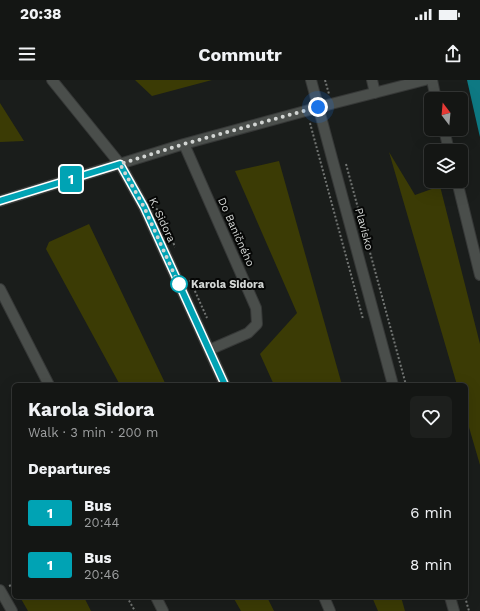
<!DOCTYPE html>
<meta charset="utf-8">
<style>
:root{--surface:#141614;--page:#1d1f1d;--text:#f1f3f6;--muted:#9d9fa0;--line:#333534}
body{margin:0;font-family:"Work Sans",sans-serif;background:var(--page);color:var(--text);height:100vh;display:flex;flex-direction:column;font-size:15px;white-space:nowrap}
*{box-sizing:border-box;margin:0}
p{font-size:13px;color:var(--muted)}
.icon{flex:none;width:22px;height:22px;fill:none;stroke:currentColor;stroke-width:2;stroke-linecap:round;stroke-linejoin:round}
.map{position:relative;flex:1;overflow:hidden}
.panel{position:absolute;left:12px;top:303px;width:456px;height:216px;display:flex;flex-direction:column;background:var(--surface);border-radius:6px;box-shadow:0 4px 16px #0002,0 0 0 1px var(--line)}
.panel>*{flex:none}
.badge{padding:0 8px;border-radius:3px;font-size:14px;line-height:26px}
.needle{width:26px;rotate:344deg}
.buttons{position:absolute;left:424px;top:12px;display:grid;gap:8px}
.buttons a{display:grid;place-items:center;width:44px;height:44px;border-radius:6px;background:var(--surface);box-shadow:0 4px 16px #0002,0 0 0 1px var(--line);font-size:20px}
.you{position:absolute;width:20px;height:20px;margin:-10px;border:3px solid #fff;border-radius:50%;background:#1a73e8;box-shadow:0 0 0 6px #1a73e833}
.map>.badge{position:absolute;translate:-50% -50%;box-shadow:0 0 0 2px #fff}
h2{padding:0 16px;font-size:15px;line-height:36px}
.round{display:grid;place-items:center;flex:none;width:42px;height:42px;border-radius:6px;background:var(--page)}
.head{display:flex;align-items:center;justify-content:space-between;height:68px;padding:0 16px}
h1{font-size:19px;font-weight:700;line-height:30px}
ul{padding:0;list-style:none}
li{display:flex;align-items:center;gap:12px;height:52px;padding:0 16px}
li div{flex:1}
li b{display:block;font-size:15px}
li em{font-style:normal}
li .badge{min-width:44px;font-weight:700;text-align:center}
.status{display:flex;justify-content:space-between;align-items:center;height:28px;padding:0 20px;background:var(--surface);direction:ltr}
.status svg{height:11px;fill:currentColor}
header{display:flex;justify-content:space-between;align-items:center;height:52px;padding:0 16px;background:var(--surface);font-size:18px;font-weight:700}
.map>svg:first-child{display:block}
.green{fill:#3b3b05}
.water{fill:#0e7983}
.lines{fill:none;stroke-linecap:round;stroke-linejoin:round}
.minor-casing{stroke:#363837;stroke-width:12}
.path{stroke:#727573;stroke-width:2;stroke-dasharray:2 2;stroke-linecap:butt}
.minor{stroke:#4a4e4b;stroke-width:10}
.line-casing{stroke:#fff;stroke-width:9}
.line{stroke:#00a3b4;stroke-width:6}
.walk{stroke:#d2d5d3;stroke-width:4;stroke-dasharray:0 7.2}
.stop-dot{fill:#fff;stroke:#00a3b4;stroke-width:2}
.labels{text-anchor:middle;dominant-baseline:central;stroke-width:4;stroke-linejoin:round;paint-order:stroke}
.street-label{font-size:11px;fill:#d2d5d3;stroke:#060706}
.stop-label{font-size:11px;font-weight:bold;fill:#d2d5d3;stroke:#060706;text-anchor:start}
</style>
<div class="status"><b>20:38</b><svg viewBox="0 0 49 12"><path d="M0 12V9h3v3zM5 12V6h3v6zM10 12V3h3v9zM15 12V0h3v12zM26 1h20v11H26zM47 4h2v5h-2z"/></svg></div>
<header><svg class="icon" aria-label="menu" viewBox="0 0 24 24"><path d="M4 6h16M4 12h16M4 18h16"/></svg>Commutr<svg class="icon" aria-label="share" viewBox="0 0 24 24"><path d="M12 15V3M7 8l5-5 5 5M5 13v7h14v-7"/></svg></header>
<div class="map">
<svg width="480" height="531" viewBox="0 0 480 531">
<rect width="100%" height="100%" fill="#1a1d1b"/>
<!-- green -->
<path class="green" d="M135,0H212L152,16Z
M0,23L24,61L0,62Z
M389,72L415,115L440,106L480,264V385L466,337V305H457Z
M279,81L342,305H274L260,274L297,233L235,91Z
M89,144L166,305H120L46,169L49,162Z
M20,517H84L91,531H28Z
M233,517H267L274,531H241Z
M372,517H401L405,531H378Z"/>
<!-- water -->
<path class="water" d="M467,0H480V57L479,53Z"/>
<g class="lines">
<!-- minor casing -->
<g class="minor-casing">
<path id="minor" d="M52,0L120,84L144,127L225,305
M311,0L393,305
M372,0L375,13
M432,0L436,19
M444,49L449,71
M184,64L256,228L257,244L248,253L209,270
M457,101L480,195
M0,121L184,64L331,24L425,0
M0,209L49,305
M0,510L12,531
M156,517L163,531
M324,517L330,531
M450,517L454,531"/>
</g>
<!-- path -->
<path class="path" d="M325,0L329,14
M310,43L363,239
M346,84L406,305
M156,129L160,130L175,167
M190,200L207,238
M9,506L14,504
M127,517L135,531
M465,517L469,531"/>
<!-- minor -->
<use href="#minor" class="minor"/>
</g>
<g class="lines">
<!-- line casing -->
<g class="line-casing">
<path id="line" d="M0,121L120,84L144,127L225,305"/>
</g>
<!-- line -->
<use href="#line" class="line"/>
<!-- walk -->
<path class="walk" d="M179,204L180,207L144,127L120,84L184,64L318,27"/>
</g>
<!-- markers -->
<circle class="stop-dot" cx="179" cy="204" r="8"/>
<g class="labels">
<!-- street labels -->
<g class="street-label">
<text transform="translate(162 140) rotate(65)">K. Sidora</text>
<text transform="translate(364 149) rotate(75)">Plavisko</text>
<text transform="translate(236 152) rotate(66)">Do Baničného</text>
</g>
<!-- stop labels -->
<g class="stop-label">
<text x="191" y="204">Karola Sidora</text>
</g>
</g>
</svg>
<div class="buttons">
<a><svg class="needle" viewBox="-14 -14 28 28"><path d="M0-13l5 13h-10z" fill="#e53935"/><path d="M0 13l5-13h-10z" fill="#9d9fa0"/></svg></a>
<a><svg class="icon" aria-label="layers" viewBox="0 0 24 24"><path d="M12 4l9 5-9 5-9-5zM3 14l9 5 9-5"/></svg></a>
</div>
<div class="you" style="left:318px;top:27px"></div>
<b class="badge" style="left:71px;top:99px;background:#00a3b4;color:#fff">1</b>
<section class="panel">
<div class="head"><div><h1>Karola Sidora</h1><p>Walk · 3 min · 200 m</p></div><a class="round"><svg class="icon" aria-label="heart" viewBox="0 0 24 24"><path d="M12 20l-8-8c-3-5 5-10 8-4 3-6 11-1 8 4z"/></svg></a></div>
<h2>Departures</h2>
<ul>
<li><span class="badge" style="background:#00a3b4;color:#fff">1</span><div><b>Bus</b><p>20:44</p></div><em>6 min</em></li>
<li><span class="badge" style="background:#00a3b4;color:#fff">1</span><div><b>Bus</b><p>20:46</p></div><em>8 min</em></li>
</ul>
</section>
</div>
